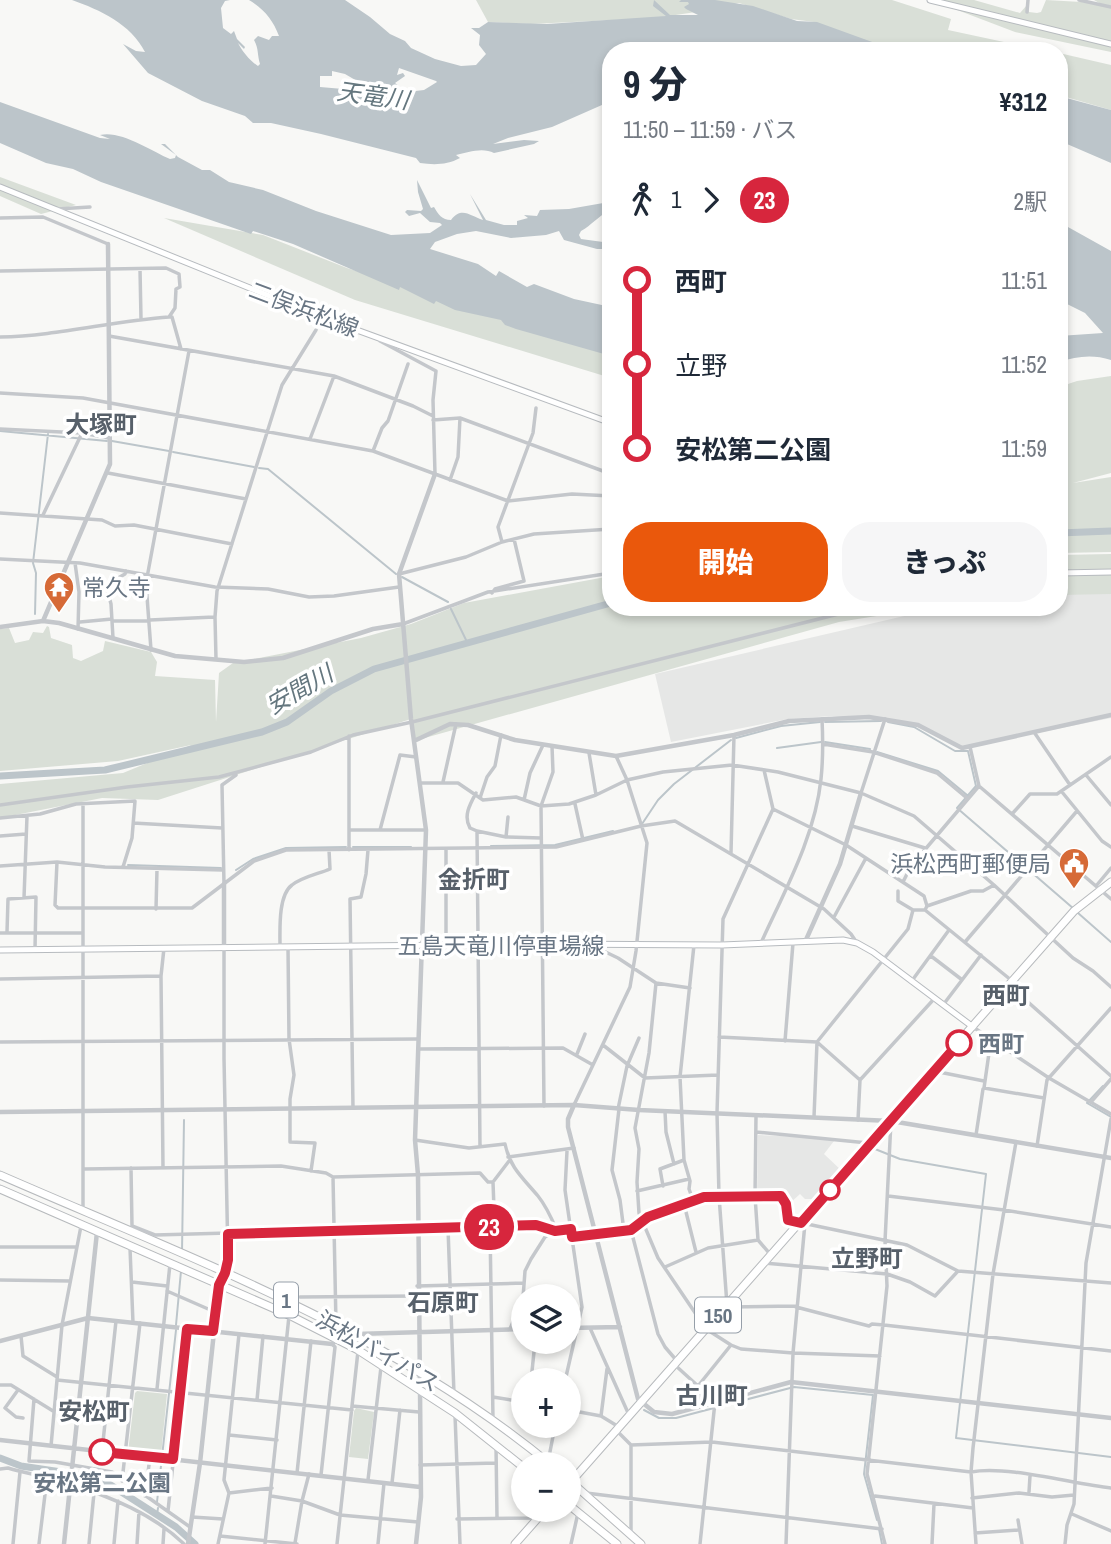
<!DOCTYPE html>
<html lang="ja">
<meta charset="utf-8">
<style>
:root{--surface:#fff;--page:#f6f6f7;--text:#1f2937;--muted:#747a83;--accent:#ea580c}
body{margin:0;font-family:"Archivo Narrow","Noto Sans JP",sans-serif;background:var(--page);color:var(--text);height:100vh;display:flex;flex-direction:column;font-size:26px;white-space:nowrap}
*{box-sizing:border-box;margin:0}
p{font-size:23px;color:var(--muted)}
.icon{flex:none;width:38px;height:38px;fill:none;stroke:currentColor;stroke-width:2;stroke-linecap:round;stroke-linejoin:round}
.map{position:relative;flex:1;overflow:hidden}
.sheet{position:absolute;left:602px;top:42px;width:466px;height:574px;display:flex;flex-direction:column;background:var(--surface);border-radius:28px;box-shadow:0 4px 10px #0003}
.sheet>*{flex:none}
.badge{padding:0 14px;border-radius:23px;font-size:24px;line-height:46px}
.buttons{position:absolute;left:511px;top:1284px;display:grid;gap:14px}
.buttons a{display:grid;place-items:center;width:70px;height:70px;border-radius:50%;background:var(--surface);box-shadow:0 4px 10px #0003;font-size:35px}
.map>.badge{position:absolute;translate:-50% -50%;box-shadow:0 0 0 4px #fff}
.legs{display:flex;align-items:center;gap:10px;height:77px;padding:0 21px;font-size:23px}
.legs p{margin-inline-start:auto}
.summary{display:flex;align-items:center;justify-content:space-between;height:119px;padding:0 21px}
h1{font-size:38px;font-weight:800;line-height:52px}
.action{display:flex;gap:14px;margin-top:auto;padding:14px 21px}
.action a{flex:1;height:80px;border-radius:28px;background:var(--accent);color:#fff;font-size:28px;font-weight:800;line-height:80px;text-align:center}
.action a+a{background:var(--page);color:var(--text)}
ul{padding:0 21px;list-style:none}
li{display:flex;align-items:center;gap:24px;height:84px;font-size:26px}
li i{display:grid;place-items:center;width:10px;height:100%;margin:0 9px;background:currentColor}
li i::after{content:'';width:18px;height:18px;margin:-9px;border:5px solid;border-radius:50%;background:var(--surface)}
li p{margin-inline-start:auto}
li:first-child i{background:linear-gradient(#0000 50%,currentColor 0)}
li:last-child i{background:linear-gradient(currentColor 50%,#0000 0)}
.map>svg:first-child{display:block}
.built{fill:#e6e7e6}
.green{fill:#d9dfd7}
.water{fill:#bcc5ca;fill-rule:evenodd}
.lines{fill:none;stroke-linecap:round;stroke-linejoin:round}
.stream{stroke:#bcc5ca;stroke-width:2}
.river{stroke:#bcc5ca;stroke-width:7}
.secondary-casing{stroke:#b7bbbf;stroke-width:7}
.trunk-casing{stroke:#b7babd;stroke-width:9}
.minor{stroke:#c4c7cb;stroke-width:3.5}
.tertiary{stroke:#c4c7cb;stroke-width:4.5}
.secondary{stroke:#fff;stroke-width:5}
.trunk{stroke:#fff;stroke-width:7}
.line-1-casing{stroke:#fff;stroke-width:16}
.line-1{stroke:#d7263d;stroke-width:10}
.stop-1-dot{fill:#fff;stroke:#d7263d;stroke-width:3.5}
.labels{text-anchor:middle;dominant-baseline:central;stroke-width:7;stroke-linejoin:round;paint-order:stroke}
.shield{fill:#fff;stroke:#969fa9;stroke-width:2}
.shield-label{font-size:21px;font-weight:bold;fill:#697684}
.street-label{font-size:23px;fill:#697684;stroke:#fff}
.poi-label{font-size:23px;fill:#697684;stroke:#fff;text-anchor:start}
.stop-label{font-size:23px;font-weight:bold;fill:#697684;stroke:#fff;text-anchor:start}
.water-label{font-size:24px;font-style:italic;fill:#65777f;stroke:#fff}
.neighbourhood-label{font-size:24px;font-weight:bold;fill:#57606a;stroke:#fff}
</style>
<div class="map">
<svg width="1111" height="1544" viewBox="0 0 1111 1544">
<rect width="100%" height="100%" fill="#f8f8f6"/>
<!-- built -->
<path class="built" d="M1059,593L1111,594V718L962,748L911,723L832,716L788,719L671,742L655,674L943,607H1059Z
M758,1135L804,1137L834,1141L824,1154L842,1171L816,1199H805L800,1194L788,1205L780,1195L757,1194Z"/>
<!-- green -->
<path class="green" d="M476,0H892L951,19L948,30L1046,51H895L814,22L791,19L739,3L696,12L655,18L531,24L488,22Z
M931,0H974L1020,13L1027,5L1029,12L1037,13L1041,12L1046,0L1099,3L1094,0H1111V52L1015,32Z
M1059,53L1111,65V110L1059,95Z
M0,177L76,205L41,214L0,196Z
M164,218L263,235L347,268L611,352V378L355,300Z
M1111,376V473L1073,483L1111,477V552L1059,553V387L1077,381Z
M1111,554V594L1059,595V555Z
M611,576V607H933L839,622L414,741L411,719L158,800L102,798L0,818V784L123,773L191,745L118,761L0,771V629L9,628L15,643L29,640L33,632L43,633L47,626L49,627L51,638L72,645L73,658L81,661L103,651L105,641L151,652L157,662L155,676L215,680L216,722L219,673L233,663L361,638L411,624L464,603Z
M137,1391L167,1394L161,1455L158,1457L128,1452L135,1393Z
M356,1408L374,1412L368,1459L349,1457L354,1411Z"/>
<!-- water -->
<path class="water" d="M72,0H230L225,1L221,8L223,28L231,34L234,31L237,39L245,47L244,49L238,43C242,51 250,61 258,66L260,64C257,54 259,49 254,40L258,36L269,40L272,36H279C273,20 264,9 249,0H345L370,17L390,34L405,41L411,48L435,59L461,66L476,65L486,54L479,45L480,35L471,28H479L488,22L547,24L666,16L653,6L654,0L670,15H698L686,9L684,7L689,4L688,2H679L681,0H715L753,6L797,21L817,22L897,51H611V101L552,127L508,138L493,144L524,140L539,141L534,144L494,153C483,147 468,152 456,155L460,158C447,165 434,165 420,163L416,158L321,134L271,123H253L245,116L202,101L148,73L123,44L136,51L145,52C131,24 100,10 72,0ZM399,68L436,81L437,82L424,90L399,93L396,88L400,87L395,83L405,76L403,73L397,75ZM332,71L345,74L357,81L390,93L320,87V76H332Z
M1059,96L1111,110V163L1060,141Z
M0,102L100,138L110,139L100,135C121,130 151,151 170,159L175,158L176,155L161,144H165L178,157L202,170H210L229,182L263,190L316,211L391,235L430,233L442,225L440,223L430,222L420,213L409,216L405,212L407,210L421,211L423,209L418,192L417,180L431,208L434,207C438,214 442,220 451,220C462,206 470,216 483,220L470,194L486,220L504,225H517V221L528,218L524,215L537,216L540,210L569,209L609,202L611,217L608,215L609,211C597,217 592,225 581,231L579,235L581,239L603,242L611,239V249H597L564,240L559,231L546,235L511,238L476,231L457,234L435,242L430,249L478,264L496,276L499,271L527,287L534,284L574,299L611,307V356L516,329L505,325L501,320L455,310L436,301L434,304L400,287L399,290L293,244L253,231L251,234L101,182L73,169L46,163L0,143Z
M1059,222L1111,251V360C1093,354 1077,356 1059,362V336L1103,333L1085,313L1059,300Z"/>
<g class="lines">
<!-- stream -->
<path class="stream" d="M0,431L107,441
M112,441L169,451
M173,452L254,467
M259,468L268,469L396,574
M402,577L448,602
M451,609L468,644
M35,614L36,573L33,563L48,434
M825,722L881,721
M888,722L914,727L955,751H968L976,786L957,808L1074,909
M736,738L781,726L820,722
M825,742L870,749
M777,748L821,742
M877,752L938,771L967,795
M642,824L658,800L674,784L731,740
M491,846L555,845L613,831
M353,847H411
M128,865L221,868
M236,870L253,859L286,848L346,847
M1078,913L1111,942
M1103,1086L1087,1103L1111,1117
M870,1147L900,1159L986,1174L956,1438L1111,1457
M182,1252L184,1120
M176,1325L181,1271
M644,1410L659,1418H676L794,1387L873,1395L864,1474L877,1520
M157,1502L176,1330
M157,1514L158,1508
M879,1529L882,1544"/>
<!-- river -->
<path class="river" d="M1059,533L1111,531
M0,776L105,770L262,732L287,722L331,691L374,669L611,603
M0,1458L21,1466L75,1474L109,1484L176,1527L195,1544"/>
<!-- secondary casing -->
<g class="secondary-casing">
<path id="secondary" d="M930,0L1111,44
M0,187L324,318L611,423
M1059,573L1111,572
M0,950L543,944L722,945L843,940L857,943L873,952L973,1027"/>
</g>
<!-- trunk casing -->
<g class="trunk-casing">
<path id="trunk" d="M0,1175C190,1258 390,1331 551,1465
M0,1189L289,1315L358,1350L455,1413L523,1467
M569,1480L641,1544
M569,1484L1074,911L1111,882
M569,1505L617,1544
M515,1544L545,1510"/>
</g>
<!-- minor -->
<path class="minor" d="M1079,0L1111,7
M1027,12L1028,0
M57,209L90,207
M0,218L43,217L108,244
M140,269L141,319
M0,271L166,268L179,274L180,287L176,289L175,308L169,317
M169,317H172L181,349
M109,336L334,376L413,406L433,416
M0,337C57,336 112,321 169,317
M380,341L436,371L433,400L435,474
M0,393L83,398L373,451L508,501L572,494L611,496
M433,420L460,418L611,474
M0,429L82,433L109,438
M310,439L334,376
M373,451L382,428L388,421L408,364
M108,473L246,499
M450,480L458,457L460,418
M0,513L102,520L115,526L134,525L232,544
M43,515L82,433
M502,542L498,527L533,433L536,408
M0,559L80,563L215,587L268,589L309,597L334,596L399,587
M75,563L79,592L78,629
M399,574L466,557L502,542L534,534L611,529
M492,593L495,589L524,581L514,539
M150,620L214,617
M113,621H149
M80,622L112,619
M403,624L488,592L611,573
M113,638L111,604L106,585L125,574L126,571
M151,650L146,583L189,351
M216,659L215,617L217,591L282,385L316,330
M1034,732L1070,785
M823,744L873,752L937,773L968,799
M970,747L979,786L1111,899
M589,753L596,795
M764,770L773,809L723,919L717,1113L719,1196L727,1305L730,1307L796,1306
M1086,775L1111,805
M443,782L456,724
M420,783H458L483,800L516,797L541,806L569,804L596,795L627,780L663,772L732,765L778,772L861,793L914,816L994,885L1073,958L1093,971L1111,987
M1062,792L1102,841L1111,847
M476,793C470,804 463,816 470,828L477,831L480,1147
M861,793L885,719
M480,798L487,777L495,766L501,735
M524,800L530,773L543,745
M575,804L583,840
M0,805L127,787L219,777L311,752L353,735L412,722L866,607
M83,805V1212
M773,809L846,845L924,896L927,906
M1012,814L1030,794H1057L1111,757
M0,818L40,814L76,804L135,801L132,838L123,867
M133,823L222,828
M852,826L925,848
M349,830H426
M380,830L400,755L416,757
M477,831L506,837L541,838
M0,836L26,834
M506,837L508,817
M446,849V945
M349,850V736
M731,853L734,735
M57,862L55,905L58,908H192L254,861L286,850L556,847L641,826L675,821L824,909L851,934L857,943
M0,866L57,862L105,867L223,870
M903,882L911,866L979,786
M224,884L222,785L236,775
M1096,886L1111,868
M898,891V901L913,910
M24,898L27,816
M156,909L157,869
M925,910L1011,980
M834,917L866,858
M7,932L8,899L36,897L35,949
M0,933H82
M965,942L1077,811
M761,943C784,892 815,837 821,779C823,760 823,739 822,719
M591,945L618,958L656,983L690,988
M280,946C280,930 278,895 292,885C302,877 318,874 330,869L329,850
M288,947L289,1039L294,1075L290,1099V1142L315,1143L311,1171
M931,956L961,979
M0,979L161,976
M911,982L949,930
M656,983L649,1053L635,1128L639,1149L637,1182L639,1213L658,1258L706,1329L731,1345L741,1349L793,1353L880,1356
M1010,986L1111,1076
M943,1005L981,955
M973,1027L1049,1078L1111,1114
M719,1037L817,1042L860,1080
M991,1039L984,1088L1044,1098
M785,1041L793,943
M0,1042L418,1039
M603,1045L645,1078L718,1075
M418,1049L563,1048L593,1065
M577,1054L585,1034
M934,1071L984,1081
M1091,1102L1111,1079
M574,1105L630,987L636,951L647,843L627,780L616,756
M544,1106L541,806L553,772L552,746
M353,1108L350,899L361,897L366,874L368,850
M618,1109L627,1066L639,1038
M619,1109L612,1170L620,1200L624,1231
M665,1111L666,1132L674,1164
M756,1116L755,1196L758,1240L770,1254
M814,1117L817,1042L908,929L913,910H925L927,906L971,891H983L994,885
M858,1120L860,1080L934,999
M756,1132L868,1143
M976,1135L983,1089
M415,1140L469,1148L505,1144C510,1168 523,1178 538,1196C547,1207 552,1219 557,1231
M1037,1146L1047,1080L1111,1008
M508,1157L574,1148
M131,1168L132,1226L155,1235L536,1225L555,1231L571,1229
M163,1168L161,976L164,948
M84,1169L281,1166L326,1173L333,1177L480,1173L488,1182H493
M333,1177L336,1324
M663,1186L660,1169L684,1160
M637,1191L689,1179
M755,1196H781L786,1204L788,1220L907,1245L958,1271L1111,1283
M888,1196L1004,1210L1111,1227
M693,1200L689,1189L690,1181L684,1160L680,1077L694,945
M684,1204L696,1252
M448,1228L454,1394
M631,1230L658,1334L665,1347L677,1361
M572,1237L631,1230L648,1217L704,1197L755,1196
M0,1247H77
M130,1248L133,1323
M764,1263L887,1274L910,1282L935,1296L958,1271
M665,1267L708,1248L758,1240
M0,1280L70,1281
M132,1282L167,1286
M220,1283L228,1260L224,1058V948
M417,1286L524,1283
M167,1291L215,1312
M300,1297L417,1296
M796,1307L869,1326L872,1324L884,1325L1111,1351
M590,1328L629,1415
M510,1329L523,1298L525,1271L531,1259L545,1237L555,1231
M21,1336L23,1356L57,1377
M676,1366L698,1386L701,1406
M57,1380L352,1410
M531,1381L535,1342
M565,1381L582,1307L565,1190L567,1151
M0,1385H11L53,1411
M698,1386L731,1345
M157,1389L170,1264
M18,1390L5,1408L16,1417L23,1418
M493,1397L523,1402
M34,1399L29,1461L55,1462L112,1472L190,1527
M257,1400L263,1336
M352,1406L419,1412
M569,1410L601,1416L619,1427
M455,1415L460,1544
M601,1416L607,1369
M493,1419L490,1227L494,1209L493,1182L509,1161
M618,1432L631,1445L712,1442L971,1472C1007,1465 1073,1484 1111,1488
M229,1435L277,1440
M51,1446L62,1325L81,1226
M496,1446L497,1518
M102,1451L116,1321
M548,1462L555,1426
M420,1465L496,1463
M0,1469L8,1468C28,1474 50,1477 70,1484C111,1497 153,1514 184,1544
M297,1473L311,1341
M321,1475L335,1347L332,1344
M368,1480L381,1367
M122,1481L140,1323
M392,1483L400,1410
M1029,1492L1030,1476
M229,1493L272,1488
M586,1493L882,1529
M145,1496L150,1457
M271,1496L302,1501L340,1515L418,1522
M875,1496L973,1508
M972,1498L1019,1493L1052,1497L1074,1495
M168,1511L187,1329
M1072,1514L1111,1531
M192,1517L223,1519
M457,1519L538,1518L537,1510
M1018,1520L1022,1544
M975,1533L1018,1530
M631,1534V1445
M220,1536L297,1544
M295,1543L302,1501L309,1474
M13,1544L20,1472
M39,1544L47,1478
M89,1544L94,1493
M114,1544L118,1501
M137,1544L139,1512
M163,1544L164,1529
M218,1544L229,1493L224,1480L239,1334
M265,1544L289,1316
M337,1544L358,1351
M378,1544L384,1483
M571,1544L578,1513
M700,1544L715,1402
M786,1544L793,1353L805,1223
M885,1544L867,1474L887,1286L885,1241L891,1121
M932,1544L934,1504
M976,1544L971,1472L973,1448L993,1274L1016,1142
M1065,1544L1067,1525L1074,1504L1086,1263L1111,1119"/>
<!-- tertiary -->
<path class="tertiary" d="M43,621L110,464L108,244
M0,627L43,621L59,623L175,656L244,662L283,658L373,629L403,624
M414,741L450,724L468,725L515,740L616,756L734,735L789,721L869,717L918,725L962,748L1111,715
M224,884V948
M805,942L840,864L861,793
M574,1105L568,1119V1127L638,1399L654,1412L672,1414L791,1382L1111,1418
M0,1112L574,1105L639,1110L891,1121L1111,1158
M569,1328L620,1327
M356,1334L523,1329
M0,1341L88,1318L332,1344L337,1340
M0,1440L420,1487
M64,1544L97,1232
M188,1544L200,1463L219,1285
M416,1544L421,1497L418,1175L415,1140L426,830L411,719L399,574L435,474"/>
<!-- secondary -->
<use href="#secondary" class="secondary"/>
<!-- trunk -->
<use href="#trunk" class="trunk"/>
</g>
<g class="lines">
<!-- line-1 casing -->
<g class="line-1-casing">
<path id="line-1" d="M102,1452L173,1459L187,1329L213,1331L219,1285L225,1273L228,1260V1234L536,1225L555,1231L571,1229L572,1237L631,1230L648,1217L704,1197L781,1196L786,1204L788,1220L801,1223L959,1043"/>
</g>
<!-- line-1 -->
<use href="#line-1" class="line-1"/>
</g>
<!-- icons -->
<defs>
<g id="temple-pin" transform="scale(1.575)"><path d="M0 17L-7.5 6A9.5 9.5 0 1 1 7.5 6Z" fill="#d66a37" stroke="#fff"/><path d="M0-6L5-2H3V0L6.5 2.5H4V6H1.5V3h-3V6H-4V2.5H-6.5L-3 0V-2H-5Z" fill="#fff"/></g>
<g id="civic-pin" transform="scale(1.575)"><path d="M0 17L-7.5 6A9.5 9.5 0 1 1 7.5 6Z" fill="#d66a37" stroke="#fff"/><path d="M-.6-6.5H3V-4.5H.6V-3L4-1V1h2V6H-6V1h2V-1L-.6-3ZM-1.2 2.5V6h2.4V2.5Z" fill="#fff"/></g>
</defs>
<g fill-rule="evenodd">
<use href="#temple-pin" x="59" y="587"/>
<use href="#civic-pin" x="1074" y="863"/>
</g>
<!-- markers -->
<g class="stop-1-dot">
<circle cx="959" cy="1043" r="12"/>
<circle cx="830" cy="1190" r="9"/>
<circle cx="102" cy="1452" r="12"/>
</g>
<g class="labels">
<!-- shield labels -->
<g class="shield">
<rect x="274" y="1282.5" width="24" height="35" rx="5"/>
<rect x="695" y="1297.5" width="46" height="35" rx="5"/>
</g>
<g class="shield-label">
<text x="286" y="1300">1</text>
<text x="718" y="1315">150</text>
</g>
<!-- street labels -->
<g class="street-label">
<text transform="translate(304 309) rotate(21)">二俣浜松線</text>
<text x="501" y="945">五島天竜川停車場線</text>
<text transform="translate(378 1351) rotate(30)">浜松バイパス</text>
</g>
<!-- poi labels -->
<g class="poi-label">
<text x="82" y="587">常久寺</text>
<text x="1051" y="863" text-anchor="end">浜松西町郵便局</text>
</g>
<!-- stop labels -->
<g class="stop-label">
<text x="978" y="1043">西町</text>
<text x="102" y="1482" text-anchor="middle">安松第二公園</text>
</g>
<!-- water labels -->
<g class="water-label">
<text transform="translate(373 95) rotate(8)">天竜川</text>
<text transform="translate(299 689) rotate(-30)">安間川</text>
</g>
<!-- neighbourhood labels -->
<g class="neighbourhood-label">
<text x="101" y="424">大塚町</text>
<text x="474" y="879">金折町</text>
<text x="1006" y="995">西町</text>
<text x="867" y="1258">立野町</text>
<text x="443" y="1302">石原町</text>
<text x="712" y="1395">古川町</text>
<text x="94" y="1411">安松町</text>
</g>
</g>
</svg>
<div class="buttons">
<a><svg class="icon" aria-label="layers" viewBox="0 0 24 24"><path d="M12 4l9 5-9 5-9-5zM3 14l9 5 9-5"/></svg></a>
<a>+</a>
<a>−</a>
</div>
<b class="badge" style="left:489px;top:1227px;background:#d7263d;color:#fff">23</b>
<section class="sheet">
<div class="summary"><div><h1>9 分</h1><p>11:50 – 11:59 · バス</p></div><b>¥312</b></div>
<div class="legs"><svg class="icon" aria-label="walk" viewBox="0 0 24 24"><circle cx="13" cy="4" r="2"/><path d="M13 8l-2 6 4 7M11 14l-3 7M7 12l3-4h3l4 4"/></svg>1<svg class="icon" aria-label="forward" viewBox="0 0 24 24"><path d="M9 5l7 7-7 7"/></svg><b class="badge" style="background:#d7263d;color:#fff">23</b><p>2駅</p></div>
<ul>
<li><i style="color:#d7263d"></i><b>西町</b><p>11:51</p></li>
<li><i style="color:#d7263d"></i><span>立野</span><p>11:52</p></li>
<li><i style="color:#d7263d"></i><b>安松第二公園</b><p>11:59</p></li>
</ul>
<div class="action"><a>開始</a><a>きっぷ</a></div>
</section>
</div>
